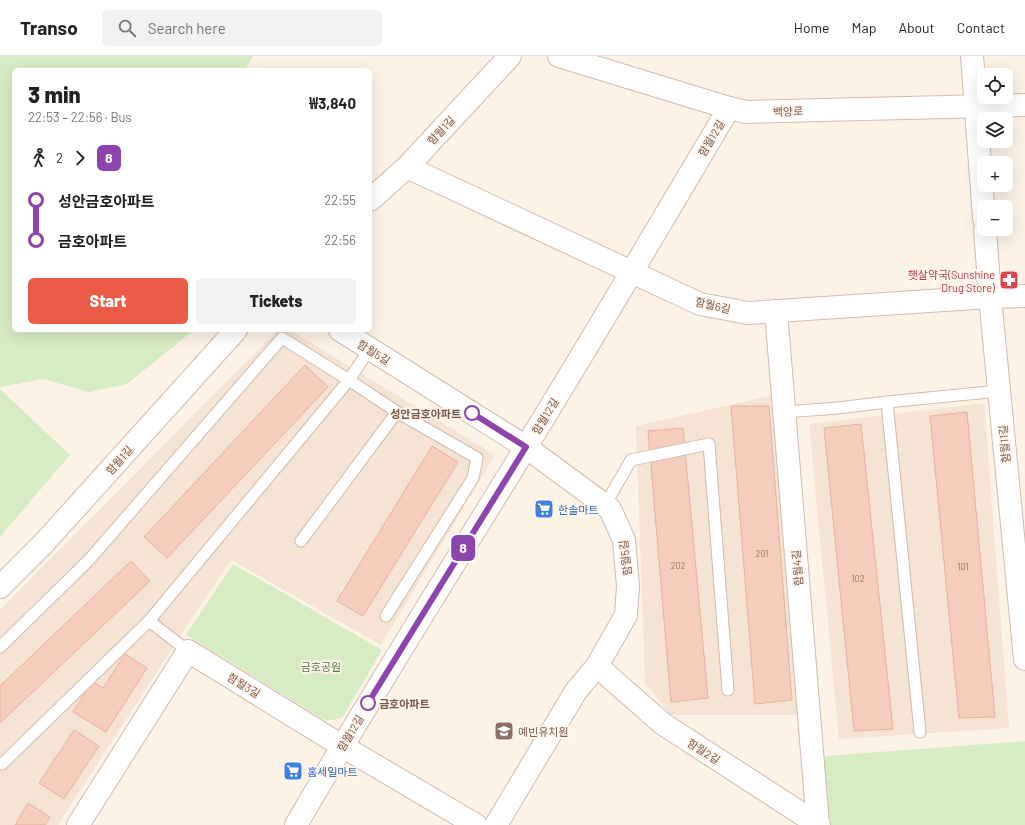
<!DOCTYPE html>
<meta charset="utf-8">
<style>
:root{--surface:#fff;--page:#f2f2f2;--text:#222;--muted:#767676;--line:#e0e0e0;--accent:#ec5b46}
body{margin:0;font-family:Barlow,"Noto Sans KR",sans-serif;background:var(--page);color:var(--text);height:100vh;display:flex;flex-direction:column;font-size:15px;white-space:nowrap}
*{box-sizing:border-box;margin:0}
p{font-size:13px;color:var(--muted)}
.icon{flex:none;width:22px;height:22px;fill:none;stroke:currentColor;stroke-width:2;stroke-linecap:round;stroke-linejoin:round}
.map{position:relative;flex:1;overflow:hidden}
.side{position:absolute;left:12px;top:12px;width:360px;height:264px;display:flex;flex-direction:column;background:var(--surface);border-radius:6px;box-shadow:0 4px 16px #0002}
.side>*{flex:none}
.badge{padding:0 8px;border-radius:6px;font-size:14px;line-height:26px}
.tools{position:absolute;left:977px;top:12px;display:grid;gap:8px}
.tools a{display:grid;place-items:center;width:36px;height:36px;border-radius:6px;background:var(--surface);box-shadow:0 4px 16px #0002;font-size:20px}
.map>.badge{position:absolute;translate:-50% -50%;box-shadow:0 0 0 2px #fff}
.legs{display:flex;align-items:center;gap:6px;height:44px;padding:0 16px;font-size:13px}
.legs p{margin-inline-start:auto}
.head{display:flex;align-items:center;justify-content:space-between;height:68px;padding:0 16px}
h1{font-size:22px;font-weight:800;line-height:30px}
.cta{display:flex;gap:8px;margin-top:auto;padding:8px 16px}
.cta a{flex:1;height:46px;border-radius:6px;background:var(--accent);color:#fff;font-size:16px;font-weight:800;line-height:46px;text-align:center}
.cta a+a{background:var(--page);color:var(--text)}
ul{padding:0 16px;list-style:none}
li{display:flex;align-items:center;gap:14px;height:40px;font-size:15px}
li i{display:grid;place-items:center;width:6px;height:100%;margin:0 5px;background:currentColor}
li i::after{content:'';width:10px;height:10px;margin:-5px;border:3px solid;border-radius:50%;background:var(--surface)}
li p{margin-inline-start:auto}
li:first-child i{background:linear-gradient(#0000 50%,currentColor 0)}
li:last-child i{background:linear-gradient(currentColor 50%,#0000 0)}
header{display:flex;align-items:center;gap:24px;box-sizing:border-box;height:56px;padding:0 20px;background:var(--surface);border-bottom:1px solid var(--line)}
header strong{font-size:19px}
nav{display:flex;gap:22px;margin-inline-start:auto;font-size:14px}
.search{width:280px;height:36px;background:var(--page);display:flex;align-items:center;gap:10px;box-sizing:border-box;padding:0 14px;border-radius:6px;color:var(--muted);font-size:15px}
.map>svg:first-child{display:block}
.residential{fill:#f5e3d4}
.green{fill:#d8ecc4}
.building{fill:#f4cdbd;stroke:#e8b19c}
.lines{fill:none;stroke-linecap:round;stroke-linejoin:round}
.lane-casing{stroke:#d2bbae;stroke-width:13}
.street-casing{stroke:#d2bbae;stroke-width:24}
.secondary-casing{stroke:#d5baab;stroke-width:24}
.lane{stroke:#fff;stroke-width:11}
.street{stroke:#fff;stroke-width:22}
.secondary{stroke:#fff;stroke-width:22}
.line-1-casing{stroke:#fff;stroke-width:9}
.line-1{stroke:#8e44ad;stroke-width:6}
.stop-1-dot{fill:#fff;stroke:#8e44ad;stroke-width:2}
.labels{text-anchor:middle;dominant-baseline:central;stroke-width:3.5;stroke-linejoin:round;paint-order:stroke}
.number-label{font-size:9px;fill:#977366}
.street-label{font-size:11px;fill:#785549;stroke:#fff6ee}
.health-label{font-size:11px;fill:#be3a42;stroke:#fff6ee;text-anchor:end}
.stop-label{font-size:11px;font-weight:bold;fill:#785549;stroke:#fff6ee;text-anchor:end}
.shop-label{font-size:11px;fill:#366cbe;stroke:#fff6ee;text-anchor:start}
.park-label{font-size:11px;fill:#55793e;stroke:#fff6ee}
.education-label{font-size:11px;fill:#785e54;stroke:#fff6ee;text-anchor:start}
</style>
<header>
<strong>Transo</strong>
<div class="search"><svg class="icon" aria-label="search" viewBox="0 0 24 24"><circle cx="10" cy="10" r="6"/><path d="M15 15l6 6"/></svg>Search here</div>
<nav><a>Home</a><a>Map</a><a>About</a><a>Contact</a></nav>
</header>
<div class="map">
<svg width="1025" height="769" viewBox="0 0 1025 769">
<rect width="100%" height="100%" fill="#fdf2e6"/>
<!-- residential -->
<path class="residential" d="M278,274H290L495,399L381,589L231,504L184,574L58,769H0V554Z
M774,339L799,659H670L645,626L636,370Z
M984,347L1009,672L839,683L809,368Z"/>
<!-- green -->
<path class="green" d="M1,0H253L245,14H14V274H194L127,328L89,336L43,323L0,331V2Z
M0,333L70,399L0,481Z
M233,508L382,594L342,662L326,665L186,579Z
M1025,685V769H819L813,701Z"/>
<!-- building -->
<path class="building" d="M305,309L328,331L167,502L144,481Z
M731,350H769L792,644L755,648Z
M967,356L995,661L959,662L930,360Z
M861,368L893,673L854,675L824,372Z
M683,372L708,642L671,646L648,375Z
M432,390L458,406L363,560L337,545Z
M131,505L150,525L0,667V630Z
M125,598L147,612L106,676L73,656L92,625L103,632Z
M74,674L99,690L64,743L39,727Z
M28,747L50,761L45,769H15Z"/>
<g class="lines">
<!-- lane casing -->
<g class="lane-casing">
<path id="lane" d="M887,346L920,676
M784,356L838,352L887,346L999,335
M605,449L631,404L709,388L728,634
M301,485L397,356
M149,565L188,595
M0,591L89,504L282,282L349,324L369,294
M2,708L149,565L349,324L397,356L477,402L473,422L386,560"/>
</g>
<!-- street casing -->
<g class="street-casing">
<path id="street" d="M559,0L729,52
M972,0L984,162
M407,111L700,248L748,257L990,241L1025,240
M370,144L407,111L510,0
M985,173L990,241L1025,603
M776,255L818,769
M340,274L526,391L610,453L624,484L628,530L626,559L597,610L576,635L496,769
M0,531L44,487L236,274
M597,610L663,668L819,769
M78,769L188,595L342,690L476,769"/>
</g>
<!-- secondary casing -->
<g class="secondary-casing">
<path id="secondary" d="M296,769C370,641 449,517 526,391C595,279 662,165 729,52L746,56L1025,49"/>
</g>
<!-- lane -->
<use href="#lane" class="lane"/>
<!-- street -->
<use href="#street" class="street"/>
<!-- secondary -->
<use href="#secondary" class="secondary"/>
</g>
<g class="lines">
<!-- line-1 casing -->
<g class="line-1-casing">
<path id="line-1" d="M368,647L526,391L472,357"/>
</g>
<!-- line-1 -->
<use href="#line-1" class="line-1"/>
</g>
<!-- icons -->
<defs>
<g id="pharmacy-square" transform="scale(1)"><rect x="-9" y="-9" width="18" height="18" rx="4" fill="#e0444e" stroke="#fff6ee"/><path d="M-2-6h4v4h4v4h-4v4h-4v-4h-4v-4h4Z" fill="#fff"/></g>
<g id="supermarket-square" transform="scale(1)"><rect x="-9" y="-9" width="18" height="18" rx="4" fill="#3f7fe0" stroke="#fff6ee"/><path d="M-6-5.5h2.5l.6 2H6L4.5 2H-2.5L-4.4-4H-6ZM-1.5 3.2a1.3 1.3 0 1 0 .1 0ZM3 3.2a1.3 1.3 0 1 0 .1 0Z" fill="#fff"/></g>
<g id="school-square" transform="scale(1)"><rect x="-9" y="-9" width="18" height="18" rx="4" fill="#8d6e63" stroke="#fff6ee"/><path d="M0-5L7-2L0 1L-7-2ZM-4 1L0 2.5L4 1V4Q0 6-4 4Z" fill="#fff"/></g>
</defs>
<g fill-rule="evenodd">
<use href="#pharmacy-square" x="1009" y="224"/>
<use href="#supermarket-square" x="544" y="453"/>
<use href="#school-square" x="504" y="675"/>
<use href="#supermarket-square" x="293" y="715"/>
</g>
<!-- markers -->
<g class="stop-1-dot">
<circle cx="472" cy="357" r="7"/>
<circle cx="368" cy="647" r="7"/>
</g>
<g class="labels">
<!-- number labels -->
<g class="number-label">
<text x="762" y="497">201</text>
<text x="678" y="509">202</text>
<text x="963" y="510">101</text>
<text x="858" y="522">102</text>
</g>
<!-- street labels -->
<g class="street-label">
<text transform="translate(788 55) rotate(-2)">백양로</text>
<text transform="translate(441 74) rotate(-47)">함월1길</text>
<text transform="translate(711 82) rotate(-59)">함월12길</text>
<text transform="translate(713 249) rotate(13)">함월6길</text>
<text transform="translate(374 296) rotate(32)">함월5길</text>
<text transform="translate(545 360) rotate(-59)">함월12길</text>
<text transform="translate(1004 388) rotate(-95)">함월11길</text>
<text transform="translate(119 404) rotate(-48)">함월1길</text>
<text transform="translate(625 502) rotate(-97)">함월5길</text>
<text transform="translate(797 512) rotate(-95)">함월4길</text>
<text transform="translate(244 629) rotate(32)">함월3길</text>
<text transform="translate(350 677) rotate(-59)">함월12길</text>
<text transform="translate(704 695) rotate(33)">함월2길</text>
</g>
<!-- health labels -->
<g class="health-label">
<text x="995" y="218">햇살약국(Sunshine<tspan x="995" dy="13">Drug Store)</tspan></text>
</g>
<!-- stop labels -->
<g class="stop-label">
<text x="461" y="357">성안금호아파트</text>
<text x="379" y="647" text-anchor="start">금호아파트</text>
</g>
<!-- shop labels -->
<g class="shop-label">
<text x="558" y="453">한솔마트</text>
<text x="307" y="715">홈세일마트</text>
</g>
<!-- park labels -->
<g class="park-label">
<text x="321" y="610">금호공원</text>
</g>
<!-- education labels -->
<g class="education-label">
<text x="518" y="675">예빈유치원</text>
</g>
</g>
</svg>
<div class="tools">
<a><svg class="icon" aria-label="locate" viewBox="0 0 24 24"><circle cx="12" cy="12" r="6"/><path d="M12 2v4M12 18v4M2 12h4M18 12h4"/></svg></a>
<a><svg class="icon" aria-label="layers" viewBox="0 0 24 24"><path d="M12 4l9 5-9 5-9-5zM3 14l9 5 9-5"/></svg></a>
<a>+</a>
<a>−</a>
</div>
<b class="badge" style="left:463px;top:492px;background:#8e44ad;color:#fff">8</b>
<section class="side">
<div class="head"><div><h1>3 min</h1><p>22:53 – 22:56 · Bus</p></div><b>₩3,840</b></div>
<div class="legs"><svg class="icon" aria-label="walk" viewBox="0 0 24 24"><circle cx="13" cy="4" r="2"/><path d="M13 8l-2 6 4 7M11 14l-3 7M7 12l3-4h3l4 4"/></svg>2<svg class="icon" aria-label="forward" viewBox="0 0 24 24"><path d="M9 5l7 7-7 7"/></svg><b class="badge" style="background:#8e44ad;color:#fff">8</b></div>
<ul>
<li><i style="color:#8e44ad"></i><b>성안금호아파트</b><p>22:55</p></li>
<li><i style="color:#8e44ad"></i><b>금호아파트</b><p>22:56</p></li>
</ul>
<div class="cta"><a>Start</a><a>Tickets</a></div>
</section>
</div>
